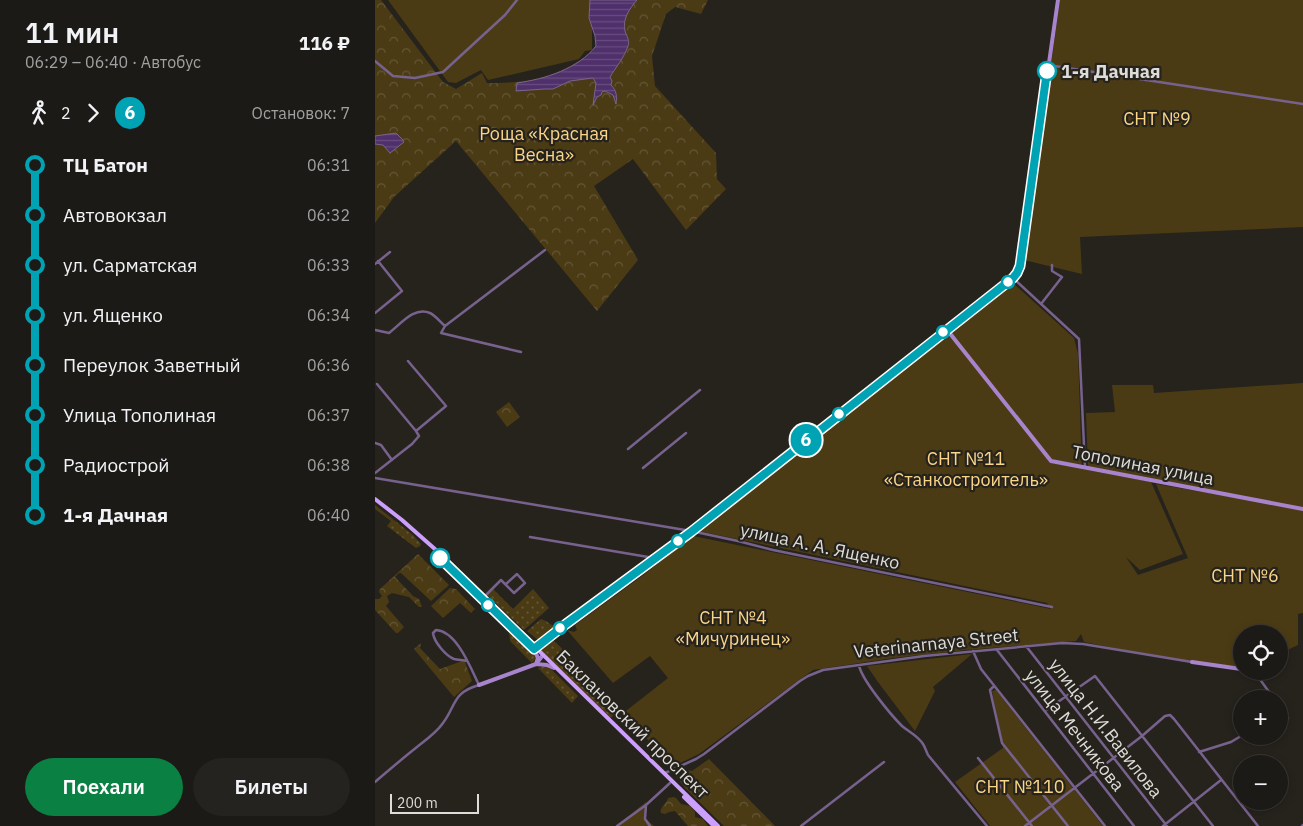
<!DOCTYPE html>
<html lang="ru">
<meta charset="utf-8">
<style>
:root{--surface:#1c1a16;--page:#25231f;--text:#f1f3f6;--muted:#a0a1a1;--line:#3a3835;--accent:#0b8043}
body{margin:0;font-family:"IBM Plex Sans",sans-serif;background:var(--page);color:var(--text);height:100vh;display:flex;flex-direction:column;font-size:19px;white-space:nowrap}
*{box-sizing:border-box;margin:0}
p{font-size:16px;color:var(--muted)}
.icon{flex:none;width:28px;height:28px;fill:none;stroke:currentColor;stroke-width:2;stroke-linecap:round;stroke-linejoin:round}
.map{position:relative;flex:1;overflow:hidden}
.details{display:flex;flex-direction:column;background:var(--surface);width:375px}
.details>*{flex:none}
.badge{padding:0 10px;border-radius:16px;font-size:18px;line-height:32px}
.fabs{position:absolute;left:858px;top:625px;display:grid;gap:10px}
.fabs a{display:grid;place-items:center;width:55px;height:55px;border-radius:50%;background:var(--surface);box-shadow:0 2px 8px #0003,0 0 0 1px var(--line);font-size:25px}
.scale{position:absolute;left:15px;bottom:12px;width:89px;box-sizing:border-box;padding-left:5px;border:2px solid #dedcd8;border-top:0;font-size:14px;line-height:18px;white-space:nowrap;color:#dedcd8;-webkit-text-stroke:4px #26231d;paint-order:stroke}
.map>.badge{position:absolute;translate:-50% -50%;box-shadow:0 0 0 2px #fff}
.legs{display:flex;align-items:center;gap:8px;height:55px;padding:0 25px;font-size:16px}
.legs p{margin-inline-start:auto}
.overview{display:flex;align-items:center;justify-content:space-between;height:85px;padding:0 25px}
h1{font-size:28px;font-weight:600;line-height:38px}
.button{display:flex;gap:10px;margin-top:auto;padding:10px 25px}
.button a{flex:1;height:58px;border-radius:30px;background:var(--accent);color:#fff;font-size:20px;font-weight:600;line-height:58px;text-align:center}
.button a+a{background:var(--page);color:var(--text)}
ul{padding:0 25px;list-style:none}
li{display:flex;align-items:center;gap:18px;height:50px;font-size:19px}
li i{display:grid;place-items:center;width:8px;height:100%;margin:0 6px;background:currentColor}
li i::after{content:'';width:12px;height:12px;margin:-6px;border:4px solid;border-radius:50%;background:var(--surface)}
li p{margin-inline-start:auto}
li:first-child i{background:linear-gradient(#0000 50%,currentColor 0)}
li:last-child i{background:linear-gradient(currentColor 50%,#0000 0)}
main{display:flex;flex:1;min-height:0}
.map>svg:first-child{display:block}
.grass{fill:url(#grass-dots)}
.forest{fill:url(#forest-crowns)}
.garden{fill:#4b3b15}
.water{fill:url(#water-rules);stroke:#7a648c}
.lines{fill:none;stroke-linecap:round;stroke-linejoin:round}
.street{stroke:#77628e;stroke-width:2.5}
.secondary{stroke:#a884cc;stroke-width:4}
.primary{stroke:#cd9ffd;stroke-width:4}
.line-1-casing{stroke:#fff;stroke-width:11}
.line-1{stroke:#00a3b4;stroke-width:8}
.stop-1-dot{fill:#fff;stroke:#00a3b4;stroke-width:2.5}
.labels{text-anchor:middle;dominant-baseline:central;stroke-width:4.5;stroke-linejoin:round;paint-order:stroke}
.stop-label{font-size:18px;font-weight:bold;fill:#dedcd8;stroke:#26231d;text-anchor:start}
.park-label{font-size:18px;fill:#fbd587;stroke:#26231d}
.street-label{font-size:18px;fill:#dedcd8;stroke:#26231d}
</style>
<main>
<section class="details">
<div class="overview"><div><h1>11 мин</h1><p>06:29 – 06:40 · Автобус</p></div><b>116 ₽</b></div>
<div class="legs"><svg class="icon" aria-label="walk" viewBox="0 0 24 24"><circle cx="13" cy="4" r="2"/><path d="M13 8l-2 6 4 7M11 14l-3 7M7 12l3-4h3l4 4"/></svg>2<svg class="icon" aria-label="forward" viewBox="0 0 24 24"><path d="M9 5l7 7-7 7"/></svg><b class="badge" style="background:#00a3b4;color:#fff">6</b><p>Остановок: 7</p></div>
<ul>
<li><i style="color:#00a3b4"></i><b>ТЦ Батон</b><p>06:31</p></li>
<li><i style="color:#00a3b4"></i><span>Автовокзал</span><p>06:32</p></li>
<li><i style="color:#00a3b4"></i><span>ул. Сарматская</span><p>06:33</p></li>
<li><i style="color:#00a3b4"></i><span>ул. Ященко</span><p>06:34</p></li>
<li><i style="color:#00a3b4"></i><span>Переулок Заветный</span><p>06:36</p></li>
<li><i style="color:#00a3b4"></i><span>Улица Тополиная</span><p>06:37</p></li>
<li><i style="color:#00a3b4"></i><span>Радиострой</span><p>06:38</p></li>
<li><i style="color:#00a3b4"></i><b>1-я Дачная</b><p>06:40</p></li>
</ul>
<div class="button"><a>Поехали</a><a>Билеты</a></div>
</section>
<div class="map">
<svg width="928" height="826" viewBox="0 0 928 826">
<defs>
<pattern id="grass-dots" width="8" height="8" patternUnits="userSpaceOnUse" patternTransform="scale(1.25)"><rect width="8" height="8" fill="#4b3b15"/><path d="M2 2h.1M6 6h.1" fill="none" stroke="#645736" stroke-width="1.8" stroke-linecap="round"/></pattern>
<pattern id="forest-crowns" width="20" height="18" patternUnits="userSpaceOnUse" patternTransform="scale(1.25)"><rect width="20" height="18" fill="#4b3b15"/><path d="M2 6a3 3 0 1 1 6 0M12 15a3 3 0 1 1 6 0" fill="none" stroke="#645736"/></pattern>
<pattern id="water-rules" width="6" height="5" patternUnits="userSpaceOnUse" patternTransform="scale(1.25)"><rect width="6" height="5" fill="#4f306b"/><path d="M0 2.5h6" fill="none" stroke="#684d7f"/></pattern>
</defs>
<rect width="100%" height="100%" fill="#26231d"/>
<!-- grass -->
<path class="grass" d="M0,505L38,535L46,544L45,546L41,548L12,526L16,521L0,509Z
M118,589L138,609L158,589L174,608L149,630L112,595Z
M166,619L171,621L181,628L163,640L152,631Z
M134,630H136L161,655V658L157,663L135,641Z
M176,638C201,661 220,688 244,711L235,718L165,650L166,646Z
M171,666L176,669L203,696L197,703L163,668Z"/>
<!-- forest -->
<path class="forest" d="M0,0H6L68,82L81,89L107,73L112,83C144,83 169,81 197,65C208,59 213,56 221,46L220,36L214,18L215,0H333L326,14L300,7L291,14L277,56L280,86L341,153L342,179L351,189L311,230L258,159L219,186L263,260L222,311L81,141L19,197L0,223Z
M134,402L145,417L132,427L121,412Z
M43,554L74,585L56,601L26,573H24L20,577L38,596L44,599L47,607H44L34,597L17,593L12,596L14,602L11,606L29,627L23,633H21L0,610V599H4L7,596L4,592L5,589Z
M75,588L81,589L100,609L96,613L85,603L68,618L56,606Z
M46,643L45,648L65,669L87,661L90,662L97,681L79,697L39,649Z
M334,759L400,826H349L310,788L300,775L309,769L317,771Z
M299,797L301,798L306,804L315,806L320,812V817L328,819L333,826H313L300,811L294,812L290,814L286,813C284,807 292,804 293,798Z"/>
<!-- garden -->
<path class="garden" d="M13,0H217V50L210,51L204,59L113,80L106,70L81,83L73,82Z
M685,0H928V227L705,237L707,274L649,260Z
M638,283L699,338L703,354L707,469L776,482L808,554L765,570L751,557L763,575L813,558L781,484L892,503L713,467L711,413L740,412L737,385H778L779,393L928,383V613L923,614V645L904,654V656V634H866V670L803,661L709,642L706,634L701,641L591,650L518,658L438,670L324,754L299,766L247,714L293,678L275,656L238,683L192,630L199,632L202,630L200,625L267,576L318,536L676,609L672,603L323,531Z
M597,654L558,687L560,691L540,731L503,682L492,666Z
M621,690L728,826H615L580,782L628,748L617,691Z
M271,802L272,808L270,818L279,826H241Z"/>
<!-- water -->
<path class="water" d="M215,0H262C255,8 247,19 250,31C252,37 255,41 253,46C249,58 241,67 235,77L237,81L236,85C242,91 242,97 241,104L238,95L230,91L227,92L226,95L222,97L218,105L221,83L218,78L195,81L178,89H169L141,91L142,83C170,79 203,69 221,46L220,36L214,18Z
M21,133L27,139L29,142L15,153L8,145L0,144V136Z"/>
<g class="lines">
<!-- street -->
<path class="street" d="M0,61L18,76L40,78L68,72L130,15L142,0
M673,65L928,104
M0,264L15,252
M638,278L704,339L710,467
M666,304L687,277L677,271V265
M0,313L27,291L3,261
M70,326L66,333L146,352
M0,330L14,333C26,324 39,306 55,313C60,315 65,322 70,326L170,250
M33,361L71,406L41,431
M0,443L6,445L17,460
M253,449L325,390
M268,468L311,433
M0,473L37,444L44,436L41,431L2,384
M0,478L316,531L363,541L398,550L677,607
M155,537L279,558
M109,597L126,580L139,593L150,583L142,574L131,584
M651,646L792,826
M622,650L759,826
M598,651L606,669L730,826
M484,665C486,679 516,715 527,726C534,732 543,736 548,744C550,747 551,751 553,755L612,826
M879,671L899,699
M619,686L615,690L627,743L693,826
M904,706L913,718
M670,711L720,676L838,826
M824,752L856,742L866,736
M603,758L657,826
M290,773L321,759L329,754L425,681L433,676L448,670L549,656L687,643L708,644L817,662
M0,782C14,770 28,758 42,747C51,740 62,732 68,723C82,704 77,693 104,685C96,669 82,631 61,630L58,633C59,642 71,656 79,659C83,660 88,660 92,661
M271,805L270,819L275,826
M242,826L271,805L295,783
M426,826L509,762
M650,826L767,736L790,716L795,715L799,719L883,826
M788,826L846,780
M927,826L928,825"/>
<!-- secondary -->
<path class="secondary" d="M573,331L676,461L928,509
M817,662L866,669
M161,664L163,658L159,649L165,643L316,531L638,278L642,273L645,266L683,0
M161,664L172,665L179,668
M104,685L161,664L168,655"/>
<!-- primary -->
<path class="primary" d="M0,499L27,520L61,550L343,826
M309,797L339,826"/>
</g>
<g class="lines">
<!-- line-1 casing -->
<g class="line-1-casing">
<path id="line-1" d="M65,558L159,649L191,624L316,532L638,278L642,273L645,266L672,71"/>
</g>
<!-- line-1 -->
<use href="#line-1" class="line-1"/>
</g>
<!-- markers -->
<g class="stop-1-dot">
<circle cx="672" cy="71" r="9"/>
<circle cx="633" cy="282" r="6"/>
<circle cx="568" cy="332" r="6"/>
<circle cx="464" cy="414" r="6"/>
<circle cx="303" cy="541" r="6"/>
<circle cx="65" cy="558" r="9"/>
<circle cx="113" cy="605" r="6"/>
<circle cx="185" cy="628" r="6"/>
</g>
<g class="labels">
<!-- stop labels -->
<g class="stop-label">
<text x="686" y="71">1-я Дачная</text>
</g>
<!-- park labels -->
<g class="park-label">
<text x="782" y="118">СНТ №9</text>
<text x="169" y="133">Роща «Красная<tspan x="169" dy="21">Весна»</tspan></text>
<text x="591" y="458">СНТ №11<tspan x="591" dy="21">«Станкостроитель»</tspan></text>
<text x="870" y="575">СНТ №6</text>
<text x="358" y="617">СНТ №4<tspan x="358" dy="21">«Мичуринец»</tspan></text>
<text x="645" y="786">СНТ №110</text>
</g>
<!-- street labels -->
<g class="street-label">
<text transform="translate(768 465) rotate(11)">Тополиная улица</text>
<text transform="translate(445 546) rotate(12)">улица А. А. Ященко</text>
<text transform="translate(561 643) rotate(-6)">Veterinarnaya Street</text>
<text transform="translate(258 724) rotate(44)">Баклановский проспект</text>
<text transform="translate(731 728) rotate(52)">улица Н.И.Вавилова</text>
<text transform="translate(700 730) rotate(52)">улица Мечникова</text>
</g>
</g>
</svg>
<div class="fabs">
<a><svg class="icon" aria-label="locate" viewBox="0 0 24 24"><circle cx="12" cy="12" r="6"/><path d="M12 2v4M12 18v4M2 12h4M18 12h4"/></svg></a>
<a>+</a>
<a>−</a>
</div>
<div class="scale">200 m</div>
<b class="badge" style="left:431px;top:440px;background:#00a3b4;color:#fff">6</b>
</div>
</main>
